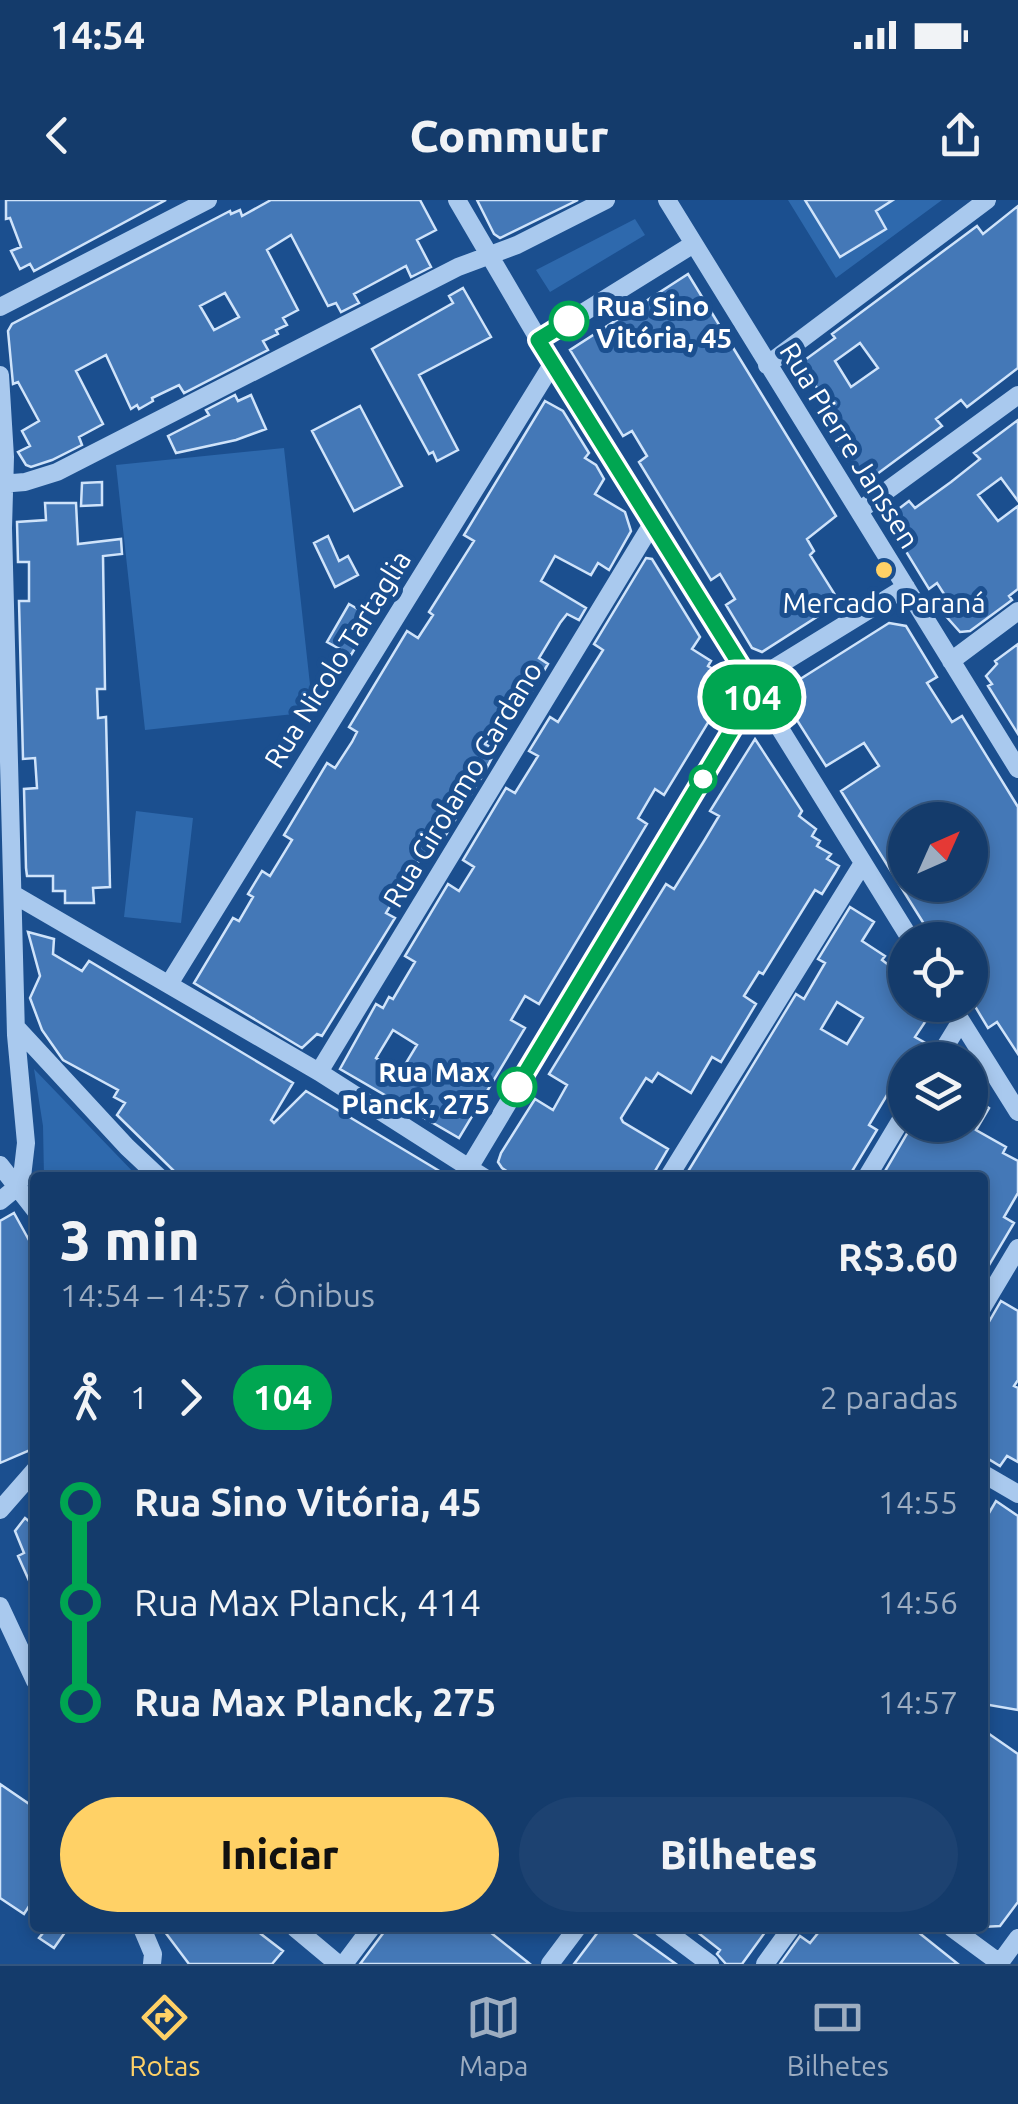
<!DOCTYPE html>
<html lang="pt">
<meta charset="utf-8">
<style>
:root{--surface:#143b6b;--page:#1d4271;--text:#f1f3f6;--muted:#9dadc1;--line:#33557e;--accent:#ffd166}
body{margin:0;font-family:Ubuntu,sans-serif;background:var(--page);color:var(--text);height:100vh;display:flex;flex-direction:column;font-size:38px;white-space:nowrap}
*{box-sizing:border-box;margin:0}
p{font-size:32px;color:var(--muted)}
.icon{flex:none;width:55px;height:55px;fill:none;stroke:currentColor;stroke-width:2;stroke-linecap:round;stroke-linejoin:round}
.map{position:relative;flex:1;overflow:hidden}
.drawer{position:absolute;left:30px;top:972px;width:958px;height:760px;display:flex;flex-direction:column;background:var(--surface);border-radius:10px;box-shadow:0 5px 15px #0003,0 0 0 2px var(--line)}
.drawer>*{flex:none}
.badge{padding:0 20px;border-radius:32px;font-size:35px;line-height:65px}
.needle{width:65px;rotate:45deg}
.fabs{position:absolute;left:888px;top:602px;display:grid;gap:20px}
.fabs a{display:grid;place-items:center;width:100px;height:100px;border-radius:50%;background:var(--surface);box-shadow:0 5px 15px #0003,0 0 0 2px var(--line);font-size:50px}
.map>.badge{position:absolute;translate:-50% -50%;box-shadow:0 0 0 5px #fff}
.legs{display:flex;align-items:center;gap:15px;height:110px;padding:0 30px;font-size:32px}
.legs p{margin-inline-start:auto}
.head{display:flex;align-items:center;justify-content:space-between;height:170px;padding:0 30px}
h1{font-size:55px;font-weight:800;line-height:75px}
.primary-button{display:flex;gap:20px;margin-top:auto;padding:20px 30px}
.primary-button a{flex:1;height:115px;border-radius:60px;background:var(--accent);color:#111;font-size:40px;font-weight:800;line-height:115px;text-align:center}
.primary-button a+a{background:var(--page);color:var(--text)}
ul{padding:0 30px;list-style:none}
li{display:flex;align-items:center;gap:35px;height:100px;font-size:38px}
li i{display:grid;place-items:center;width:15px;height:100%;margin:0 12px;background:currentColor}
li i::after{content:'';width:25px;height:25px;margin:-12px;border:8px solid;border-radius:50%;background:var(--surface)}
li p{margin-inline-start:auto}
li:first-child i{background:linear-gradient(#0000 50%,currentColor 0)}
li:last-child i{background:linear-gradient(currentColor 50%,#0000 0)}
.status{display:flex;justify-content:space-between;align-items:center;height:70px;padding:0 50px;background:var(--surface);direction:ltr}
.status svg{height:28px;fill:currentColor}
header{display:flex;justify-content:space-between;align-items:center;height:130px;padding:0 30px;background:var(--surface);font-size:45px;font-weight:800}
.tab-bar{display:flex;justify-content:space-around;align-items:center;height:140px;border-top:2px solid var(--line);background:var(--surface);font-size:28px;color:var(--muted)}
.tab-bar a{display:grid;justify-items:center;gap:5px}
.tab-bar .current{color:var(--accent)}
.map>svg:first-child{display:block}
.green{fill:#2e69ad}
.building{fill:#4478b7;stroke:#cfe3fa;stroke-width:2.5;fill-rule:evenodd}
.lines{fill:none;stroke-linecap:round;stroke-linejoin:round}
.minor{stroke:#a9c9ee;stroke-width:18}
.line-1-casing{stroke:#fff;stroke-width:22}
.line-1{stroke:#00a651;stroke-width:15}
.stop-1-dot{fill:#fff;stroke:#00a651;stroke-width:5}
.poi-dot{fill:#ffd166;stroke:#1b4f8f;stroke-width:4}
.labels{text-anchor:middle;dominant-baseline:central;stroke-width:10;stroke-linejoin:round;paint-order:stroke}
.stop-label{font-size:28px;font-weight:bold;fill:#fff;stroke:#1b4f8f;text-anchor:start}
.street-label{font-size:28px;fill:#fff;stroke:#1b4f8f}
.poi-label{font-size:28px;fill:#fff;stroke:#1b4f8f}
</style>
<div class="status"><b>14:54</b><svg viewBox="0 0 49 12"><path d="M0 12V9h3v3zM5 12V6h3v6zM10 12V3h3v9zM15 12V0h3v12zM26 1h20v11H26zM47 4h2v5h-2z"/></svg></div>
<header><svg class="icon" aria-label="back" viewBox="0 0 24 24"><path d="M15 5l-7 7 7 7"/></svg>Commutr<svg class="icon" aria-label="share" viewBox="0 0 24 24"><path d="M12 15V3M7 8l5-5 5 5M5 13v7h14v-7"/></svg></header>
<div class="map">
<svg width="1018" height="1764" viewBox="0 0 1018 1764">
<rect width="100%" height="100%" fill="#1b4f8f"/>
<!-- green -->
<path class="green" d="M788,0H942L836,78Z
M635,19L645,35L550,92L536,70Z
M284,248L313,512L145,530L116,265Z
M136,611L193,618L181,723L124,717Z
M34,869L138,977H44L43,926Z"/>
<!-- building -->
<path class="building" d="M6,0H166L34,71L30,64L20,69L11,51L21,47L10,18L6,19Z
M271,0H420L436,30L417,40L431,67L411,77L406,66L354,94L359,103L341,112L336,103L328,106L291,35L267,50L298,110L283,118L287,125L276,130L278,134L263,141L268,150L184,193L179,185L152,198L153,201L139,209L137,205L131,209L106,155L76,171L103,224L79,237L82,245L52,260L31,267L26,265L18,252L30,246L22,231L39,221L18,182L13,184L8,131L12,124L230,11L231,14L240,10L242,16ZM225,93L239,117L214,130L200,106Z
M477,0H578L500,38L494,34Z
M805,0H893L876,11L886,29L840,57Z
M1018,6V168L967,207L961,200L936,219L942,226L869,280L859,279L828,227L836,221L802,162L835,138L832,134L977,26L983,34ZM860,143L878,168L851,187L835,161Z
M688,74L836,316L807,339L814,351L810,355L837,398V404L762,452L752,448L726,405L735,399L720,374L711,380L639,262L647,256L632,231L623,236L570,150Z
M463,88L491,137L419,175L458,250L437,261L433,252L429,254L372,149L453,103L449,96Z
M235,195L238,201L251,195L266,229L236,240L176,253L168,236L209,215L206,210Z
M545,201L563,211L589,253L585,258L596,265L604,279L595,294L625,312L631,331L609,370L598,363L591,375L555,356L541,381L586,408L579,420L567,414L560,423L539,458L548,464L531,493L523,488L517,494L485,544L496,550L483,575L439,646L432,642L403,684L386,713L395,718L322,836L317,834L302,848L194,783L233,718L239,721L253,697L248,694L262,671L270,676L292,640L284,635L327,563L335,568L352,542L357,532L349,527L407,431L418,438L433,415L429,412L474,341L464,335Z
M360,206L402,286L354,311L312,231Z
M1018,220V301L1001,278L978,295L998,321L1018,306V389L1009,396L1012,400L970,431L960,432L944,414L953,408L937,383L929,389L888,322L892,314L909,301L915,308L951,282L980,259L974,253Z
M102,282V305L81,306L82,283Z
M45,303H76L78,344L121,339L122,354L103,356L105,489H97L98,518L106,517L110,687L93,688L94,703H65V691H53V676H27L26,668L24,589L37,588L35,558L23,559L19,401H29V362H18L17,322L46,320Z
M328,336L339,361L348,356L358,375L335,387L314,343Z
M646,358L652,359L700,437L692,449L711,461L708,466L724,476L726,493L664,595L655,589L638,618L647,624L539,804L525,796L511,820L525,828L459,938L340,869L376,804L383,808L389,797L393,799L415,762L405,756L448,684L459,691L474,667L463,660L506,588L515,593L538,556L529,551L550,517L558,522L603,450L594,444ZM393,830L417,845L400,873L376,858Z
M349,404L373,418L351,455L327,442Z
M889,423L906,426L937,477L927,483L952,522L962,516L1018,607V854L997,822L988,828L970,798V740H934L841,591L879,566L864,543L826,566L783,498L786,488ZM905,620H970V685H905Z
M1018,444V534L988,486L992,484L986,476L997,464L995,461Z
M755,539L802,611L799,616L816,629L812,636L820,641L817,646L831,654L827,659L839,666L835,673L822,694L815,690L763,774L759,772L744,796L756,804L721,862L712,857L691,893L658,873L652,882L646,878L621,918L623,922L668,949L651,978H517L502,968L498,962L501,953L535,899L553,910L567,885L549,874L666,684L674,689L704,641L719,616L710,611Z
M850,707L874,722L862,741L885,756L882,760L890,766L888,770L905,780V805H918L931,813L915,837L929,845L920,860H905V892L893,885L869,925L877,930L848,978H684L796,794L804,799L825,763L818,759ZM837,802L863,818L847,844L821,829Z
M28,732L54,739L53,754L82,771L89,761L293,883L271,920L274,923L306,891L451,978H181L117,915L125,903L114,897L118,890L63,860L42,830L30,798L40,776Z
M970,895L989,908L976,930L1006,947L1003,953L1018,961V993L1004,1017L1014,1023L982,1077V978H881L912,925H970Z
M14,1013L35,1051V1248L0,1263V1021Z
M1001,1101L1018,1111V1180L1014,1186L1018,1188V1262L1007,1256L1000,1266L982,1255V1134Z
M996,1301L1018,1316V1510L989,1505L985,1459L982,1460V1309L989,1313Z
M25,1318L35,1326V1394L18,1356L24,1353L15,1331Z
M982,1529L1018,1554V1702L1000,1726L982,1727Z
M0,1584L35,1608V1697L24,1714L0,1698Z
M47,1728H68L54,1748L39,1738Z
M162,1728H266L261,1734L283,1751L272,1764H189Z
M387,1728H485L530,1764H360Z
M601,1728H626L676,1764H574Z
M692,1728H768L742,1764H726L717,1754L720,1750Z
M822,1728H913L958,1764H780L800,1736L810,1743Z"/>
<g class="lines">
<!-- minor -->
<path class="minor" d="M457,0L539,140L911,740
M667,0L1018,569
M0,107L208,0
M539,140L692,45
M767,165L987,0
M0,175L5,257L3,328L16,835L26,943L22,977L17,987L0,1001
M0,284L25,282L57,272L458,67L517,45L606,0
M859,311L1018,195
M951,461L1018,411
M13,694L319,872L485,978
M169,784L553,163
M951,805L1018,912
M16,827L127,947L160,978
M937,860L961,821
M319,872L652,324
M0,965L35,1010
M463,978L766,473L906,387
M668,978L863,663
M866,978L905,913
M982,1108L1018,1048
M982,1273L1018,1294
M0,1310L35,1270
M0,1406L35,1481
M142,1728L153,1754L152,1764
M295,1728L338,1764
M662,1728L710,1764
M952,1728L1001,1764
M344,1764L371,1728
M550,1764L577,1728
M765,1764L791,1728
M999,1764L1018,1738"/>
</g>
<g class="lines">
<!-- line-1 casing -->
<g class="line-1-casing">
<path id="line-1" d="M517,887L756,490L538,140L569,121"/>
</g>
<!-- line-1 -->
<use href="#line-1" class="line-1"/>
</g>
<!-- markers -->
<g class="stop-1-dot">
<circle cx="569" cy="121" r="18"/>
<circle cx="703" cy="579" r="12"/>
<circle cx="517" cy="887" r="18"/>
</g>
<circle class="poi-dot" cx="884" cy="370" r="10"/>
<g class="labels">
<!-- stop labels -->
<g class="stop-label">
<text x="596" y="105">Rua Sino<tspan x="596" dy="32">Vitória, 45</tspan></text>
<text x="490" y="871" text-anchor="end">Rua Max<tspan x="490" dy="32">Planck, 275</tspan></text>
</g>
<!-- street labels -->
<g class="street-label">
<text transform="translate(850 245) rotate(58)">Rua Pierre Janssen</text>
<text transform="translate(337 459) rotate(-58)">Rua Nicolo Tartaglia</text>
<text transform="translate(462 584) rotate(-59)">Rua Girolamo Cardano</text>
</g>
<!-- poi labels -->
<g class="poi-label">
<text x="884" y="402">Mercado Paraná</text>
</g>
</g>
</svg>
<div class="fabs">
<a><svg class="needle" viewBox="-14 -14 28 28"><path d="M0-13l5 13h-10z" fill="#e53935"/><path d="M0 13l5-13h-10z" fill="#9dadc1"/></svg></a>
<a><svg class="icon" aria-label="locate" viewBox="0 0 24 24"><circle cx="12" cy="12" r="6"/><path d="M12 2v4M12 18v4M2 12h4M18 12h4"/></svg></a>
<a><svg class="icon" aria-label="layers" viewBox="0 0 24 24"><path d="M12 4l9 5-9 5-9-5zM3 14l9 5 9-5"/></svg></a>
</div>
<b class="badge" style="left:752px;top:497px;background:#00a651;color:#fff">104</b>
<section class="drawer">
<div class="head"><div><h1>3 min</h1><p>14:54 – 14:57 · Ônibus</p></div><b>R$3.60</b></div>
<div class="legs"><svg class="icon" aria-label="walk" viewBox="0 0 24 24"><circle cx="13" cy="4" r="2"/><path d="M13 8l-2 6 4 7M11 14l-3 7M7 12l3-4h3l4 4"/></svg>1<svg class="icon" aria-label="forward" viewBox="0 0 24 24"><path d="M9 5l7 7-7 7"/></svg><b class="badge" style="background:#00a651;color:#fff">104</b><p>2 paradas</p></div>
<ul>
<li><i style="color:#00a651"></i><b>Rua Sino Vitória, 45</b><p>14:55</p></li>
<li><i style="color:#00a651"></i><span>Rua Max Planck, 414</span><p>14:56</p></li>
<li><i style="color:#00a651"></i><b>Rua Max Planck, 275</b><p>14:57</p></li>
</ul>
<div class="primary-button"><a>Iniciar</a><a>Bilhetes</a></div>
</section>
</div>
<nav class="tab-bar">
<a class="current"><svg class="icon" aria-label="directions" viewBox="0 0 24 24"><path d="M12 3l9 9-9 9-9-9zM9 14v-3h6M13 9l2 2-2 2"/></svg>Rotas</a>
<a><svg class="icon" aria-label="map" viewBox="0 0 24 24"><path d="M3 6l6-2 6 2 6-2v14l-6 2-6-2-6 2zM9 4v14M15 6v14"/></svg>Mapa</a>
<a><svg class="icon" aria-label="tickets" viewBox="0 0 24 24"><path d="M3 7h18v10H3zM15 7v10"/></svg>Bilhetes</a>
</nav>
